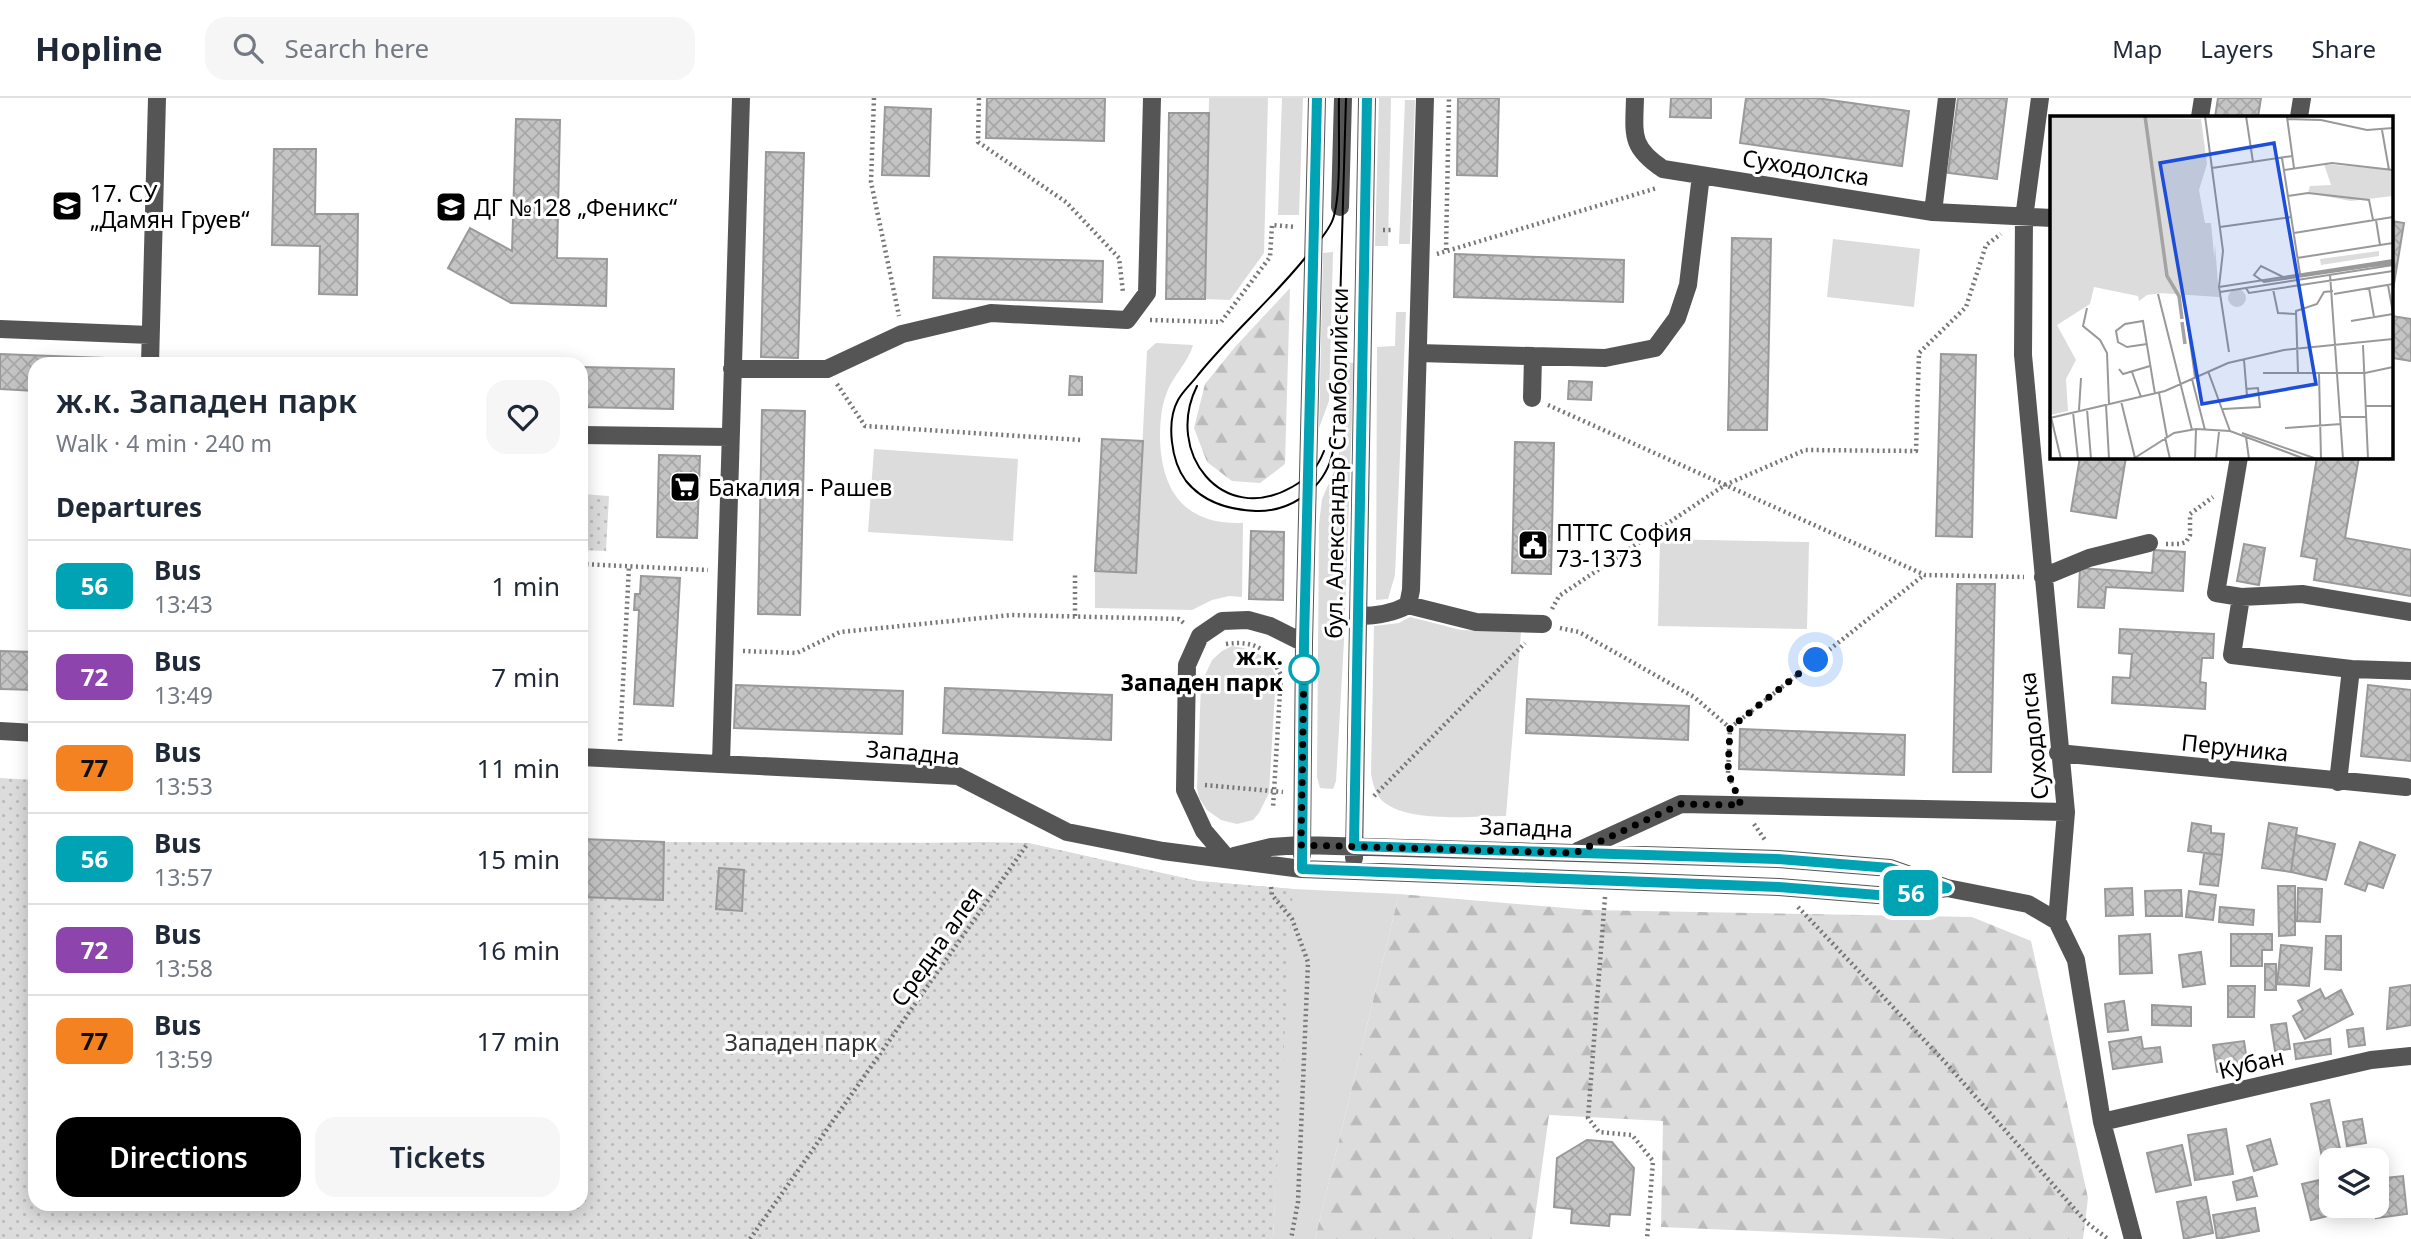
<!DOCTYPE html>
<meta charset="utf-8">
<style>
:root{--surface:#fff;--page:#f6f6f7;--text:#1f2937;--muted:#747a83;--line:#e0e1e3;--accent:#000}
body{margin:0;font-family:"Noto Sans",sans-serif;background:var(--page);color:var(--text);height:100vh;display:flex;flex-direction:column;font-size:26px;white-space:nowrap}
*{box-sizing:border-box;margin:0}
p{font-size:23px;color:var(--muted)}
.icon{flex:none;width:38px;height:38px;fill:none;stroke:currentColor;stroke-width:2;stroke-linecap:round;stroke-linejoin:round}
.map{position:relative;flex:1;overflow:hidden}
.sheet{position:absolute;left:28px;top:259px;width:560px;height:854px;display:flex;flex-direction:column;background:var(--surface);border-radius:21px;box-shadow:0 4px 18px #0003}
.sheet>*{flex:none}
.badge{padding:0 14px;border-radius:10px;font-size:24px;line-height:46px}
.tools{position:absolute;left:2319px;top:1050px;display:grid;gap:14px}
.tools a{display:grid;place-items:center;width:70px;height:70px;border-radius:14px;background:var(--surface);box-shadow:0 4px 18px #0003;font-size:35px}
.you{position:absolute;width:35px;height:35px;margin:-18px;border:5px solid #fff;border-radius:50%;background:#1a73e8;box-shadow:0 0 0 10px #1a73e833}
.map>.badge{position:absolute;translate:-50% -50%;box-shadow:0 0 0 4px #fff}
h2{padding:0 28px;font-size:26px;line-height:63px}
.round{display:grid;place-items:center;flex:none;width:74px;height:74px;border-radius:21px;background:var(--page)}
.summary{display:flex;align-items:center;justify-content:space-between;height:119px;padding:0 28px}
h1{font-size:33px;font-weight:600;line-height:52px}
.button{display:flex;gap:14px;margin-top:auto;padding:14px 28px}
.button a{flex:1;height:80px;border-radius:21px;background:var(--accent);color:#fff;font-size:28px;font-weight:600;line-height:80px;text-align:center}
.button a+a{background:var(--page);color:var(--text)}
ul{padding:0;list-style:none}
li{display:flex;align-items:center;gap:21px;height:91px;padding:0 28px;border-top:2px solid var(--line)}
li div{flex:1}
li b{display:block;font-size:26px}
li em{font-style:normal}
li .badge{min-width:77px;font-weight:700;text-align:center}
header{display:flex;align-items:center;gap:42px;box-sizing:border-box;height:98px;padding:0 35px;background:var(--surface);border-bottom:2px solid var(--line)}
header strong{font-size:33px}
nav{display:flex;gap:38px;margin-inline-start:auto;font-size:24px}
.search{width:490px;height:63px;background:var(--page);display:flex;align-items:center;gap:18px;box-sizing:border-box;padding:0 24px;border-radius:21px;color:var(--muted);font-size:26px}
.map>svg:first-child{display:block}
.grass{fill:#dcdcdc}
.forest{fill:url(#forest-firs)}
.park{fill:url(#park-dots)}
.building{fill:url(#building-cross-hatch);stroke:#999;stroke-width:2}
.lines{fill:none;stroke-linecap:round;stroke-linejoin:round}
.path{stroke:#777;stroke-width:4.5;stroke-dasharray:2 3.5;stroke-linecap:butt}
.minor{stroke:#555;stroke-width:18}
.tram{stroke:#000;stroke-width:2}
.line-casing{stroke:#fff;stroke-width:16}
.line{stroke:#00a3b4;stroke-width:10}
.walk{stroke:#000;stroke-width:7;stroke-dasharray:0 12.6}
.stop-dot{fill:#fff;stroke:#00a3b4;stroke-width:3.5}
.labels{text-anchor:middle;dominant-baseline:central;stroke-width:6;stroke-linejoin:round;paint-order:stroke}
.street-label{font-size:23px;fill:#000;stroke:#fff}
.poi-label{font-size:23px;fill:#000;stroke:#fff;text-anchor:start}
.stop-label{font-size:23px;font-weight:bold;fill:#000;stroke:#fff;text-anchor:end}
.park-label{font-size:23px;fill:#333;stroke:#fff}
.inset-river{fill:none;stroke:#a3a3a3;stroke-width:3.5}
.inset-road{fill:none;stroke:#999;stroke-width:2}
.view{fill:#1d4ed8;fill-opacity:0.15;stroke:#1d4ed8;stroke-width:3.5}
.inset-edge{fill:none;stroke:#000;stroke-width:3.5}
</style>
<header>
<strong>Hopline</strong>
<div class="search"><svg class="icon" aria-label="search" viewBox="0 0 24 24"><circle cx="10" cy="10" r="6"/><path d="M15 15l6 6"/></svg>Search here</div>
<nav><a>Map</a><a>Layers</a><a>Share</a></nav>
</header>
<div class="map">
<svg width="2411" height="1141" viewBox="0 0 2411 1141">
<defs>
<pattern id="forest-firs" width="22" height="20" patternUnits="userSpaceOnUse" patternTransform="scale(1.75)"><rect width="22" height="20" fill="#dcdcdc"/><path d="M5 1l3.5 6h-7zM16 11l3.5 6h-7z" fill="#bbb"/></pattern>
<pattern id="park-dots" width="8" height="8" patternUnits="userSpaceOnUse" patternTransform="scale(1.75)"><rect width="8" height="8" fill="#dcdcdc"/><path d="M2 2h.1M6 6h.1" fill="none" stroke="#bbb" stroke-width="1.8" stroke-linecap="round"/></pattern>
<pattern id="building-cross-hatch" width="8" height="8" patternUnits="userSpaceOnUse" patternTransform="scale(1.75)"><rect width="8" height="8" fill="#c4c4c4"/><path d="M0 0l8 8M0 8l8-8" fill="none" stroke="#a7a7a7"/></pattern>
</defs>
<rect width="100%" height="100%" fill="#fff"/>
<!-- grass -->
<path class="grass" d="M1209,0H1268L1264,155L1230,202L1205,201Z
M1282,0H1303L1299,117H1278Z
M1379,0H1391L1388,148H1375Z
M1405,2H1415L1410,146H1399Z
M1833,141L1920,151L1914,209L1827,199Z
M1333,154L1329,303L1319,330L1323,155Z
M1396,214H1406L1395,477L1388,501L1376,502L1377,249L1395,248Z
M1156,245L1193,247C1189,263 1173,278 1167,294C1161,309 1160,325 1160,342C1162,395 1186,427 1243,425L1242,499L1229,498L1212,502L1192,512L1095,510V473L1136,474L1147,253Z
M1344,264L1354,265L1344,543L1336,683L1333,691L1320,690L1317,679L1319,426L1322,401L1335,371L1342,343L1345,313Z
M874,351L1018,361L1013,443L868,434Z
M1660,441L1809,444L1807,531L1658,528Z
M1410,519L1461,532L1521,534L1506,718C1474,718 1412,725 1385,705C1376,699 1373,686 1371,676L1374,528L1399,525Z
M1232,548C1257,552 1263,555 1276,577L1269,695L1259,715L1253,722L1237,726L1221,722L1207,712L1199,700L1197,690L1201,586L1212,562L1222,553Z
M982,744L1028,745L1198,783L1293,791L1399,796L1315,1141H1273L1289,831L878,746Z"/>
<!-- forest -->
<path class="forest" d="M1290,190L1285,366L1260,385L1232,383L1207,364L1194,330L1205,286L1235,249Z
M1399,796L1589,812L1972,819L2031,843L2088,1100L2083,1141H1949L1661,1129L1663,1023L1549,1017L1532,1141H1315Z"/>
<!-- park -->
<path class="park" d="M581,396L609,398L606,453L581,452Z
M0,680L35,682V1106H581V799L662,802L664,744L1028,745L1197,783L1293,791L1273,1141H0Z"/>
<!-- building -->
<path class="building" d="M987,0H1105L1104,43L986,40Z
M1458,0H1499L1497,78L1457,77Z
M1671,0H1711V20L1670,19Z
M1746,0H1816L1909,13L1902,68L1740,45Z
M1958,0H2007L1997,81L1948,75Z
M2218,0H2261L2258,19H2215Z
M885,9L931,11L929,78L882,77Z
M1169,15H1209L1205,201H1166Z
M516,21L560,22L557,160L607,161L606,208L511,205L448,170L470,130L512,153Z
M274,51H316L315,116H358L357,197L319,196L320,148L272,147Z
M766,54L804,55L798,260L761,259Z
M2392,123L2404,125L2392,198Z
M1732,140L1771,141L1767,332H1728Z
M1455,156L1624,162L1623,204L1454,199Z
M934,159L1103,163L1102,204L933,200Z
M2392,218L2411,221V263L2392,260Z
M0,256L131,261V266H35V293L0,291Z
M1941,256L1976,257L1972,439L1936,438Z
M248,262L397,265V266H248Z
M581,269L674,271L673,311L581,309Z
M1070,278L1082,279V297H1069Z
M1569,283L1592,284L1591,302L1568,301Z
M762,312L805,313L800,517L758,516Z
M1102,341L1143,343L1136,475L1095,473Z
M1515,344L1554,345L1551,476L1512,475Z
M659,357L700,358L697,440L657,439Z
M2080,359H2126L2116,420L2071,413Z
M2317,359H2359L2345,440L2411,452V498L2314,482L2317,461L2301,458Z
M1251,433L1284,434L1283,502L1249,501Z
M2244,446L2265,450L2259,487L2237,483Z
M2154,452L2185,454L2183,493L2106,489L2104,510L2078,509L2080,470L2152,475Z
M641,478L680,480L673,608L634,606L639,512H634L635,496H640Z
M1957,486H1995L1991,674H1953Z
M2120,531L2214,536L2213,560H2202L2200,584L2206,585L2205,611L2112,605L2113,579L2130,580L2132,556L2119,555Z
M0,553L35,554V592L0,591Z
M736,587L903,593L902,636L734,630Z
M2368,587L2411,592V663L2361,658Z
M945,590L1112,597L1111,642L943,635Z
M1527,601L1689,608L1688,642L1526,635Z
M1740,631L1905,637L1904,677L1739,671Z
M2192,725L2211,728V735L2224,736L2222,757L2188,753Z
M2269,725L2297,730L2291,774L2262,770Z
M2296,737L2335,746L2326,782L2291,774Z
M581,741L664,744L663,802L581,799Z
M2360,744L2395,757L2383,790L2368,785L2365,793L2345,786Z
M2204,755L2222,757L2218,788L2200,786Z
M719,770L744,772L742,813L716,811Z
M2278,788H2295V837L2279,838Z
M2132,790L2133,817L2106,818L2105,791Z
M2298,790L2322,791L2320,824L2297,823Z
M2181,792L2182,818H2146L2145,793Z
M2189,793L2216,797L2213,822L2186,819Z
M2220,809L2254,812L2253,827L2219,824Z
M2150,836L2152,875L2120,876L2119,838Z
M2231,836H2272V852H2262V868H2231Z
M2326,838H2341V872L2325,871Z
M2281,847L2312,850L2309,888L2277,886Z
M2201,854L2205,886L2183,889L2179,857Z
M2265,866H2276V892H2265Z
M2411,887V927L2387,931L2390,890Z
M2228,888H2255L2254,919H2228Z
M2320,891L2325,901L2341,892L2353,916L2305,941L2293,918L2303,912L2298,903Z
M2124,903L2128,932L2108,934L2105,906Z
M2152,907L2191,909V928L2152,927Z
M2286,925L2290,951L2275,953L2271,927Z
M2363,930L2365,947L2349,949L2347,932Z
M2141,939L2143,951L2160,949L2162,964L2113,971L2109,944Z
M2330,941L2331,956L2296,961L2294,946Z
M2244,943L2248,970L2217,974L2213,947Z
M2329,1002L2341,1055L2322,1059L2311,1006Z
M2362,1021L2366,1045L2347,1048L2343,1024Z
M2226,1031L2233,1076L2195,1082L2188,1037Z
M2270,1041L2277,1066L2254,1073L2247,1048Z
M1587,1042L1612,1044L1634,1070L1630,1117L1610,1116L1609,1128L1571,1125L1572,1111L1554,1109L1557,1060Z
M2182,1047L2191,1087L2156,1094L2147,1055Z
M2403,1078L2407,1116L2376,1120V1081Z
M2252,1079L2257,1098L2237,1102L2233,1084Z
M2328,1080L2331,1108H2334L2336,1116L2311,1122L2302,1086Z
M2206,1099L2213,1135L2184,1141L2177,1104Z
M2255,1110L2259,1133L2217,1141L2213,1117Z"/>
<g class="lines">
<!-- path -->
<path class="path" d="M874,0L871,84L899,218
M979,0L978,44L1066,104L1119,160L1123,194
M1383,132H1393
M1446,152L1449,0
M1437,156L1657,90
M1150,222L1221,224L1270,159L1272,127L1296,129
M837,286L865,328L1081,342
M1548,307L1925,477L2024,479
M2166,446H2180L2186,444L2190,437V416L2213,399
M581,466L708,472
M1552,511L1559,498L1725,387L1805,352L1916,353L1919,255L1966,209L1986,147L2001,136
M1075,518V475
M1560,530L1579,534L1694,599L1730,630L1728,675L1733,688
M1226,546C1256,542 1267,551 1281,577L1273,710
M743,553L797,555L840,534L1012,517L1179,521L1185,526
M1730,630L1924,477
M620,643L629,469
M1205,687L1283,694
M1374,698L1525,545
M1754,726L1765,742
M1271,789L1272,797L1292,821L1308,864L1298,1104L1291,1141
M1605,799L1588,1020L1599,1034L1632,1037L1653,1063L1647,1141
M1798,809L1945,964L2086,1124L2108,1141
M750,1141L1028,745"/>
<!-- minor -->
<path class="minor" d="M1635,0C1634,37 1630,49 1663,71L1933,114L2052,120
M2040,0L2024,120L2023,257L2066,714L2057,823L2076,862L2102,1024L2133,1141
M2200,19L2203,0
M2299,19L2302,0
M1340,109L1343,0
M1933,114L1947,0
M0,231L150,237
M1418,255L1605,260L1655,250L1677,220L1688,187L1701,77
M150,266L157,0
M732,271H827L902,236L991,215L1127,222L1147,195L1152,0
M1532,300L1533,258
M581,337L730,339
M2239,359L2216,495L2241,499L2302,496L2411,514
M2043,479L2089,460L2149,445
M2241,499L2232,557L2351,571
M1408,507L1476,524L1543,526
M1358,518C1376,518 1392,516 1408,507L1411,492L1425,0
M0,633L35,635
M2058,655L2406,689
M581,659L958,678L1067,734L1163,753L1302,771L1779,789L1890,798L1947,790
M721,665L741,0
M2338,684L2351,571L2411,573
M1578,753L1681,706L2066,714
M1302,757L1304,545L1317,0
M1234,758L1271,749L1301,747L1778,761L1890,770L1947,790L2028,806L2057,823
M1227,760L1204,733L1185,692L1187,567L1200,538L1222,523L1248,522L1270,528L1304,545
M1354,760L1367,0
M2102,1024L2371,962L2411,958"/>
<!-- tram -->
<path class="tram" d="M1339,0C1338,31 1342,94 1333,121C1328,135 1314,149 1305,160C1272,201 1231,236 1198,277C1192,285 1183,293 1178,302C1166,324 1171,363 1186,383C1204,405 1229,412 1256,413C1288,414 1319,394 1330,364C1341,332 1338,278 1339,243C1341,162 1344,81 1346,0
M1197,288C1164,354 1222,429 1292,389C1308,380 1317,371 1324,353"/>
</g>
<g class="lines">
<!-- line casing -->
<g class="line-casing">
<path id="line" d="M1317,0L1304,545L1302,771L1779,789L1890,798L1947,790L1890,770L1777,761L1354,748L1367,0"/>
</g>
<!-- line -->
<use href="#line" class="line"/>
<!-- walk -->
<path class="walk" d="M1304,571L1301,747L1575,755L1681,706L1741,707L1728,674L1730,630L1816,562"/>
</g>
<!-- icons -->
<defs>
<g id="school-square" transform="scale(1.575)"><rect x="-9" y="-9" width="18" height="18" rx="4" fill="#000" stroke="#fff"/><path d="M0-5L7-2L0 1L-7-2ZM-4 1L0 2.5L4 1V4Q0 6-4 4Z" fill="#fff"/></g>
<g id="supermarket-square" transform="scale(1.575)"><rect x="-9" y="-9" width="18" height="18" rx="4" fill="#000" stroke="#fff"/><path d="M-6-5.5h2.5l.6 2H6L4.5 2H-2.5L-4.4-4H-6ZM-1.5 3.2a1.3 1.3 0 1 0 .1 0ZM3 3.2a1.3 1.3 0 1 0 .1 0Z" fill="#fff"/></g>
<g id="civic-square" transform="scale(1.575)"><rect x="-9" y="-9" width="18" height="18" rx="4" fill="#000" stroke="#fff"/><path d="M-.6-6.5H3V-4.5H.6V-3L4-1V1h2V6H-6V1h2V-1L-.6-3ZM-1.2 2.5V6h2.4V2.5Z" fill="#fff"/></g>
</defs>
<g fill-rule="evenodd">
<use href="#school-square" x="67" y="108"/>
<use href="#school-square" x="451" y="109"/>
<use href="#supermarket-square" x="685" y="389"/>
<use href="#civic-square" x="1533" y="447"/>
</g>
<!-- markers -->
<circle class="stop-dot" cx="1304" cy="571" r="14"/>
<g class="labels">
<!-- street labels -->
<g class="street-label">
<text transform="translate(1806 69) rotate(9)">Суходолска</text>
<text transform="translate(1336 365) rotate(-89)">бул. Александър Стамболийски</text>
<text transform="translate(2033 638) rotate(-96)">Суходолска</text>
<text transform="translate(2235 649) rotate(6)">Перуника</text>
<text transform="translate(913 654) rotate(5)">Западна</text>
<text transform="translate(1526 729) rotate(2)">Западна</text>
<text transform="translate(936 848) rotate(-55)">Средна алея</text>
<text transform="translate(2251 965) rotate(-13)">Кубан</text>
</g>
<!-- poi labels -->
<g class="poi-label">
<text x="90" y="95">17. СУ<tspan x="90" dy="26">„Дамян Груев“</tspan></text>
<text x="474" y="109">ДГ №128 „Феникс“</text>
<text x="708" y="389">Бакалия - Рашев</text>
<text x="1556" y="434">ПТТС София<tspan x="1556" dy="26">73-1373</tspan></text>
</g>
<!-- stop labels -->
<g class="stop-label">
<text x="1283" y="558">ж.к.<tspan x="1283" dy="26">Западен парк</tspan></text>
</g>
<!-- park labels -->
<g class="park-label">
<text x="801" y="944">Западен парк</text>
</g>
</g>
<!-- overview -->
<g transform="translate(2050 18)">
<rect width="343" height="343" fill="#fff"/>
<path d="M165,128L169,181L109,177L163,170ZM329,135V140L271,149L270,143ZM178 182a9 9 0 1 1 18 0a9 9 0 1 1-18 0Z" fill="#dcdcdc"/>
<path d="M0,0L151,3L157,48L149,74L155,107H161L167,170L97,179L89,185L88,180L44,171L40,188L7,209L26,244L16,263L18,295L0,299ZM274,48L343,54V80L301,85L258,77L260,70L281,69Z" fill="#dcdcdc"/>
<path class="inset-river" d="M95,0L117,160L129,180L132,203M132,206L135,228"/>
<path class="inset-road" d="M155,0L173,135L169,171L179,236M196,0L203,46M237,1L244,52M237,3L271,4L317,14L343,12M332,14L339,54M232,42L250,158M162,52L242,40M234,54L282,47L343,54M238,80L258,77L319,84L323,104M326,104L330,129M170,111L241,101M244,117L343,101M247,142L343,127M343,146L235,162L211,150L204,159L214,166L343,147M280,158L293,343M338,169L343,197M169,171L343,144M196,172L199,177L343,155M319,172L324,201M223,173L228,197L246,198M170,176L343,149M108,178L142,314M284,178L343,168M37,192L33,210L50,224L57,237L59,288M137,204L145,261M301,205L343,198M97,228L77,231L68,226L66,215L75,208L93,205L105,278M313,229L318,343M194,244L197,280M343,251V290M69,253L73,258L100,250M158,255L180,315M82,256L91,281M213,257H315L343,251M248,257L246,195L267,188L274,176L283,175M269,257L271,343M142,263L155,314M109,277L117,321M71,285L85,342M56,289L59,343M316,290H343M37,293L41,343M173,293L210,291L208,272L196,273M29,294L31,262M23,296L28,343M1,301L11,343M291,301H316M0,302L115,275L178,247L234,234L343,223M235,312L291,308M192,317L267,343M115,321L120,343M196,321L199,343M293,342H343M83,343L124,317L146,313L180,315L255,343M145,343L146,313M166,343L169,316"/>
<path class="view" d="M224,27L266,268L152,288L110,47Z"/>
<rect width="343" height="343" class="inset-edge"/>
</g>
</svg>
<div class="tools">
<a><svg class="icon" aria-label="layers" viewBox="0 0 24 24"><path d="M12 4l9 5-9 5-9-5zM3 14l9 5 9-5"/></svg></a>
</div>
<div class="you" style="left:1816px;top:562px"></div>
<b class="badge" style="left:1911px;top:795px;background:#00a3b4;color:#fff">56</b>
<section class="sheet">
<div class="summary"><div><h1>ж.к. Западен парк</h1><p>Walk · 4 min · 240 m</p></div><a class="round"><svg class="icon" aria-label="heart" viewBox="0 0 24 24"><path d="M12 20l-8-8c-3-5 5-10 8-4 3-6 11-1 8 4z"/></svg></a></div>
<h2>Departures</h2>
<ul>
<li><span class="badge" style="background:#00a3b4;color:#fff">56</span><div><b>Bus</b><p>13:43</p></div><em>1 min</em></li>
<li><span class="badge" style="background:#8e44ad;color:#fff">72</span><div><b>Bus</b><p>13:49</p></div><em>7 min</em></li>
<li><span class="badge" style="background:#f58220;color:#111">77</span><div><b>Bus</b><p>13:53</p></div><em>11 min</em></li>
<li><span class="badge" style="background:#00a3b4;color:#fff">56</span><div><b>Bus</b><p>13:57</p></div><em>15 min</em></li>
<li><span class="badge" style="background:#8e44ad;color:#fff">72</span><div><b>Bus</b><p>13:58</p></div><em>16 min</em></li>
<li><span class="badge" style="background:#f58220;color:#111">77</span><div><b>Bus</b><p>13:59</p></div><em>17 min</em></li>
</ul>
<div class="button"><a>Directions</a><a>Tickets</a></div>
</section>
</div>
